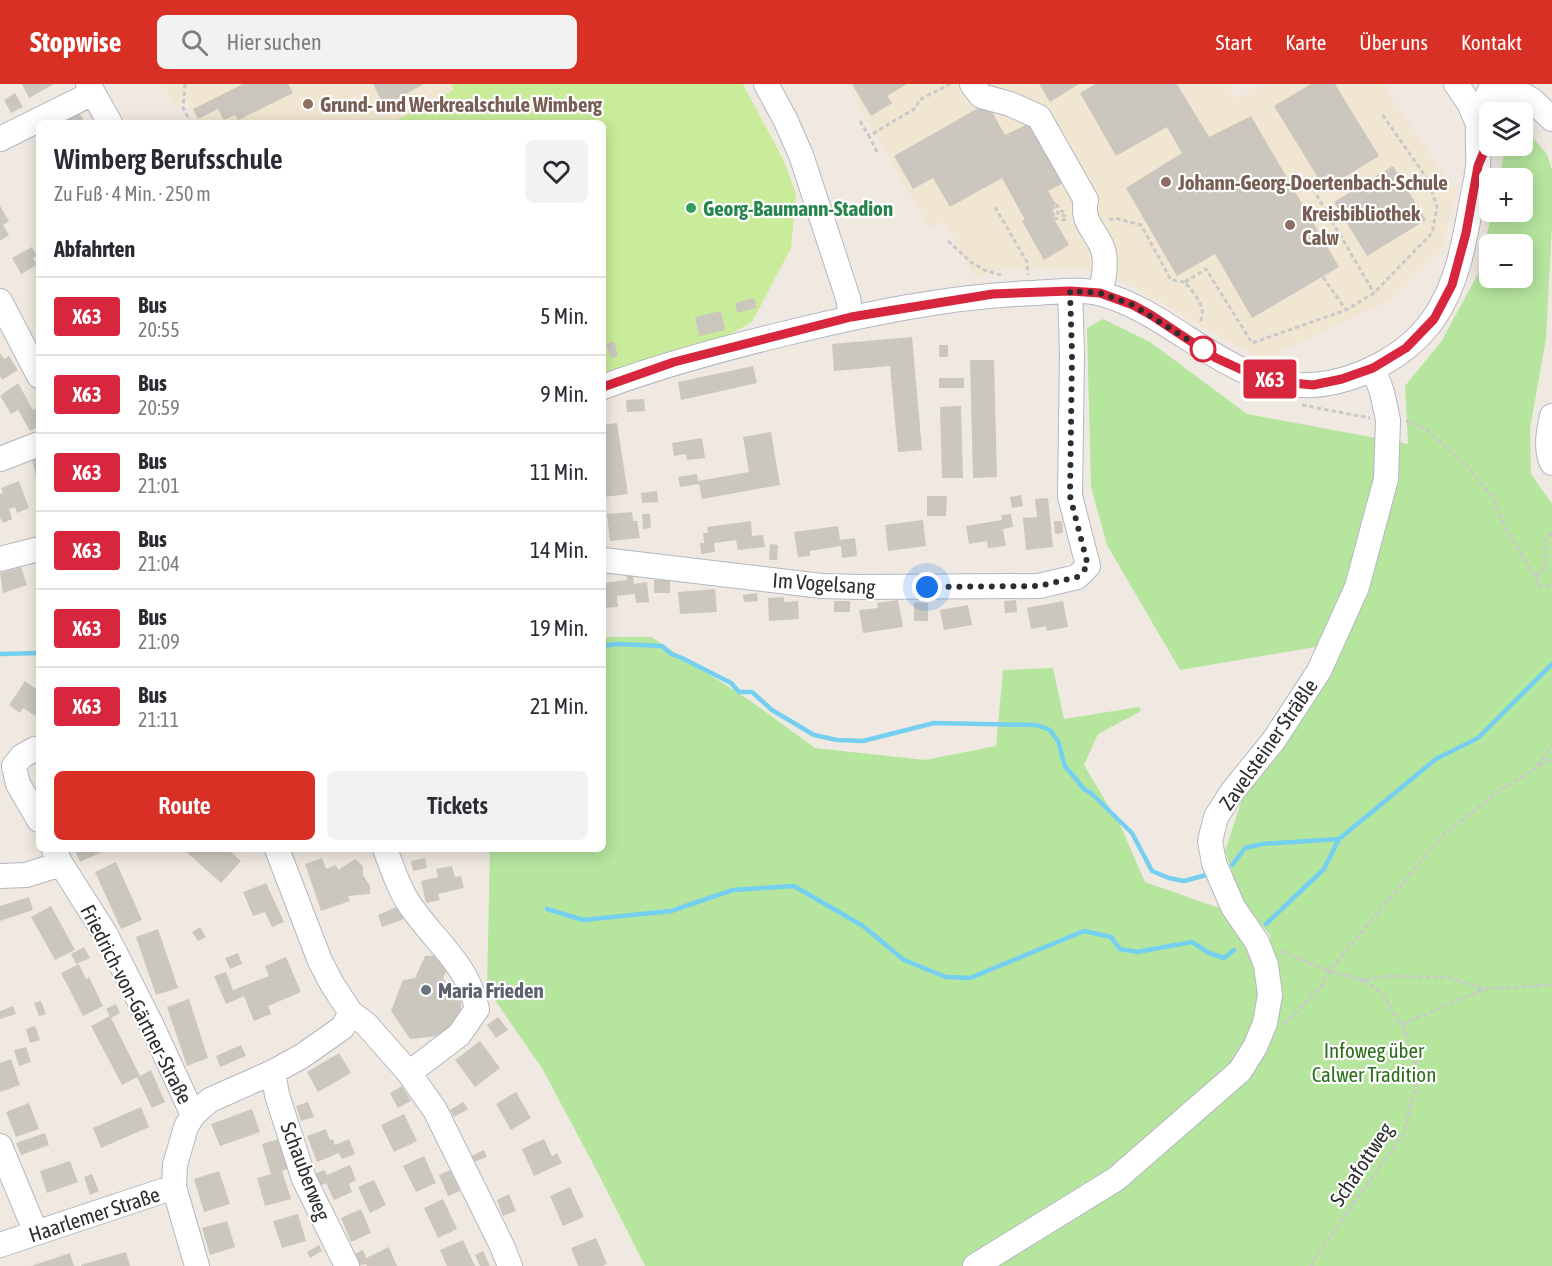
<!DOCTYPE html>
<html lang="de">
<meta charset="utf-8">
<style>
:root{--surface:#fff;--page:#f2f2f3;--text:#2b2b33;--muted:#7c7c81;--line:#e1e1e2;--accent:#d93025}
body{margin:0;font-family:"Asap Condensed",sans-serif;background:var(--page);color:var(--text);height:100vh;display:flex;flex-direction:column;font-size:22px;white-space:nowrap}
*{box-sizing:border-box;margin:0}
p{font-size:20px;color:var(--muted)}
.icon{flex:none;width:33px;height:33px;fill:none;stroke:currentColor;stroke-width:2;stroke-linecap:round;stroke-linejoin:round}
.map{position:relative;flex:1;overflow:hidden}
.drawer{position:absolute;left:36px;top:36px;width:570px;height:732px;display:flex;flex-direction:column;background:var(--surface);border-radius:9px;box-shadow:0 3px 15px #0003}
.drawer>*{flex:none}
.badge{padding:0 12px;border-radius:4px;font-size:21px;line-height:39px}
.controls{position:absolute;left:1479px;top:18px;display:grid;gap:12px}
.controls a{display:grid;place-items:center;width:54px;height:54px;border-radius:9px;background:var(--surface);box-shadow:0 3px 15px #0003;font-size:30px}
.you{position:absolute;width:30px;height:30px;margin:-15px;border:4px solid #fff;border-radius:50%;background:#1a73e8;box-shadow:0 0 0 9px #1a73e833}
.map>.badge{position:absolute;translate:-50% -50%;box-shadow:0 0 0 3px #fff}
h2{padding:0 18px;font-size:22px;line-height:54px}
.round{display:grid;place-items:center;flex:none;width:63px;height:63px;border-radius:9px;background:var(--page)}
.overview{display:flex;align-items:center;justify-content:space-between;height:102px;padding:0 18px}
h1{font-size:28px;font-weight:600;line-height:45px}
.cta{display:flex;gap:12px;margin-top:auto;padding:12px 18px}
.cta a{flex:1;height:69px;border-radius:9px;background:var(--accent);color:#fff;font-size:24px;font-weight:600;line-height:69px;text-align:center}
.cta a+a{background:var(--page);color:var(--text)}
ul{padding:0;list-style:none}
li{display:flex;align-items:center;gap:18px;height:78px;padding:0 18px;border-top:2px solid var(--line)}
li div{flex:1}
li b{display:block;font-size:22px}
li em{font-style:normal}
li .badge{min-width:66px;font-weight:700;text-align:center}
header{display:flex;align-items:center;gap:36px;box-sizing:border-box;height:84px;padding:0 30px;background:var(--accent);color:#fff}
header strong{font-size:28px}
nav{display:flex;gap:33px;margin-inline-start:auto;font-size:21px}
.search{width:420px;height:54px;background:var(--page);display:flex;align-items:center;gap:15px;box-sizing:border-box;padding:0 21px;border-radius:9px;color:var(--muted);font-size:22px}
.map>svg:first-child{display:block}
.education{fill:#f0e6d1}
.green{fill:#b6e59e;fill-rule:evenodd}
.pitch{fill:#c9ec9a}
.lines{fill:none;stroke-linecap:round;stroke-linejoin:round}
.stream{stroke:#75cff0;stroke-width:4.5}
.building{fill:#cbc7bf}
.minor-casing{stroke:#b4b7c1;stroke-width:26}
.path{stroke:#c9c9c9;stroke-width:3;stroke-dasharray:4.5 3;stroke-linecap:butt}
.minor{stroke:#fff;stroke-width:24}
.line-casing{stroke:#fff;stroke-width:14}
.line{stroke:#d7263d;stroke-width:9}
.walk{stroke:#2e2e2e;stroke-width:6;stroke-dasharray:0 10.8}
.education-dot{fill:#8d6e63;stroke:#fff;stroke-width:2}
.leisure-dot{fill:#2e9e5b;stroke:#fff;stroke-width:2}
.stop-dot{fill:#fff;stroke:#d7263d;stroke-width:3}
.worship-dot{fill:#6b7280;stroke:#fff;stroke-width:2}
.labels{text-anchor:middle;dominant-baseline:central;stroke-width:4.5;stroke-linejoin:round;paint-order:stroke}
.education-label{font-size:21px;font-weight:bold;fill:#785e54;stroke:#fff;text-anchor:start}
.leisure-label{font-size:21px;font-weight:bold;fill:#27864d;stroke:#fff;text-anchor:start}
.street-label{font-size:21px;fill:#2e2e2e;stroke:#fff}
.worship-label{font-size:21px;font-weight:bold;fill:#5b616d;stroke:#fff;text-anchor:start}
.park-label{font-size:21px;fill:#2c6e1b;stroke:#fff}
</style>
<header>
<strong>Stopwise</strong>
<div class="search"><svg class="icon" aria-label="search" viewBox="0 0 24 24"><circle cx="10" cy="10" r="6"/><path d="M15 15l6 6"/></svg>Hier suchen</div>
<nav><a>Start</a><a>Karte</a><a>Über uns</a><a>Kontakt</a></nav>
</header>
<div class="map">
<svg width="1552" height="1182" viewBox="0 0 1552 1182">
<rect width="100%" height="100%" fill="#efe9e1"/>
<!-- education -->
<path class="education" d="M163,0H451L455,6L392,39H198L186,17L176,24Z
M847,0H1227L1236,15L1263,0H1383L1456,108L1443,163L1390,217L1264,275L1233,260L1128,200L1083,185H1004L975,193L943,137L929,144Z"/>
<!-- green -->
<path class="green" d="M1527,47L1547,70L1552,86V141L1546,254L1530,345L1531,390L1552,420V1182H645L599,1091L542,984L487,905L490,765H603V553H651L752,618L815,664L925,676L996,662L1003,586L1053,584L1064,635L1139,623L1141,627L1098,650L1084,681L1121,743L1145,798L1222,825L1270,877V851L1243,820L1225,767L1243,712L1321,562L1180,586L1107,461L1091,403L1087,244L1103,235L1150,258L1247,330L1408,360L1405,302L1441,258L1478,190L1492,128H1522V94H1499L1506,62H1522L1523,48ZM1490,160H1522V194H1490Z"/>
<!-- pitch -->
<path class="pitch" d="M451,0H743L784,77L796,110L791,164L752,238L727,252L603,292V39H392L454,6Z"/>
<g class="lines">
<!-- stream -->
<path class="stream" d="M603,562L616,560L662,562L671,570L682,574L731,599L739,608H752L772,626L814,651L837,656L863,657L934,639L1036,641L1050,646L1058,657L1065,682L1084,705L1091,709L1132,749L1152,787L1169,794L1184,797L1210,790
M0,570L39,569
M1232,781L1245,764L1262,760L1339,755
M547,825L583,836L671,827L733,806L794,802L863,842L904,876L946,893L970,894L1084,847L1111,853L1120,865L1137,868L1192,858L1209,869L1224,874L1234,866
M1266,840L1324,785L1339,755L1436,675L1478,654L1552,580"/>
</g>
<!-- building -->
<path class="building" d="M22,0H54L29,14Z
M243,0H288L293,9L238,36L235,31L224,36L218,25L198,35L193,25Z
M373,0H424L384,22Z
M852,0H907L887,12L892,19L871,32Z
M1039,0H1079L1050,18Z
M1095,0H1177L1209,53L1251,32L1339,183L1252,234L1215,170L1177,192L1126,104L1182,69L1167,43L1116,72L1080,9Z
M1311,0H1335L1379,72L1325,105L1274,22Z
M15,9L23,23L11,29L4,16Z
M987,19L1005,51L1032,38L1067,97L1048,107L1056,120L1051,123L1055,131L1053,133L1069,161L1044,176L1022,137L1025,136L1002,94L950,123L933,94L913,105L894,72Z
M76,22L84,37L80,39H45Z
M1393,82L1426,136L1367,172L1334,118Z
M0,122L9,137L3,141L9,151L0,157Z
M32,163L37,172L33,174L37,181L21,190L12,174Z
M754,214L757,224L737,229L735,219Z
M721,227L725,246L699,252L695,233Z
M912,253L922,366L898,368L890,282L834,287L832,260Z
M614,257L618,272L611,274L606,260Z
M939,261H948V273H939Z
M0,269L4,275L9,272L18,286L2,296L0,292Z
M970,276H994L997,393L973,394Z
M753,282L757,299L681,316L678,298Z
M939,294H964V304H939Z
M18,299L33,326L38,323L39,326V342L30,347L18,326L11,330L0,312Z
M644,315L645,327L627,328L626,316Z
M961,322L963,394H942L940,323Z
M617,339L628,410L604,413L603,341Z
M771,348L780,401L702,415L699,400L680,403L678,393L697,390L698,397L749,388L743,353Z
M702,354L705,374L687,376L686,370L674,372L672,359Z
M39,369V393L36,394L31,370Z
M19,397L29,424L17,429L15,423L9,425L12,435L3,439L0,434V410L3,409L1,404Z
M657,407L658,418L642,419L641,409Z
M1021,411L1023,422L1012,424L1010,413Z
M927,412H947L946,432H927Z
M1048,414L1053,463L1026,466L1023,434L1037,433L1035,415Z
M632,428L633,437H637L640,454L610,457L607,430Z
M642,430H650L651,444L643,445Z
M1011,430L1013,443L1003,445L1006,462L988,464L987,457L969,460L966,442L1002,436L1001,431Z
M923,436L926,462L888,467L885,441Z
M751,437L752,452L763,451L765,463L738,466L736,456L714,459L715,468L701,470L700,459H704L703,449H708L707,443Z
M1054,437H1062L1063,449L1055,450Z
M838,442L840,456L855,454L857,472L842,474L841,462L810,467V472L798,473L794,448Z
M770,460L778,461L777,476H769Z
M21,483L27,501L3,509L0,489Z
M633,490L634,500L647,498L649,518L636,519L635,510L617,512L618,523L603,524V499L627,496L626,491Z
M670,495V509H654V496Z
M715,505L717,528L680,530L678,508Z
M757,509L758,517L744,518L743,511Z
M784,513V518L798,517L799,535L769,537L768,514Z
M898,516L903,543L863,549L859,526L878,524L877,519Z
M1016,516L1017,528L1005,529L1004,517Z
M834,517H850V528H834Z
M1063,517L1068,543L1047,547L1046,542L1031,545L1027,524Z
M914,518L928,519V537H914Z
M968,521L972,541L944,546L940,526Z
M25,597L39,607V634L23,624L20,629L9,621Z
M74,765H99L100,769L80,778Z
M183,765H228L241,777L221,799Z
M322,774L326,785L336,781L338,786L355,775L363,782V791L370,802V810L348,812L350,817L321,827L305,780Z
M425,774L427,784L413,787L411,777Z
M116,778L142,836L121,845L95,788Z
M452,782L455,793L461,792L464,804L438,810L440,816L426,819L421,797L438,793L436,785Z
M266,799L284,838L272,843L265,828L253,832L243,808Z
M29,813L33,826L0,837V822Z
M51,822L75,866L55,876L31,833Z
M399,822L404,835L382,843L378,831Z
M200,843L206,853L198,857L192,848Z
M158,845L178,904L156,911L136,853Z
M84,863L90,874L76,880L71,870Z
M238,869L242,880L230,885L225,874Z
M443,871L450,880L443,894L461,917V929L448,951L410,955L391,927L403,896L415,894L425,872Z
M286,873L301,908L268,922L271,930L254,937L244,912L226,920L214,892L226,888L233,906L269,892L265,882Z
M79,880L86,895L89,893L103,922L83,932L61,889Z
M189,915L208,974L187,982L167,923Z
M41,917L46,930L39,932L34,919Z
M116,920L120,929L111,934L106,925Z
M13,922L16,930L0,935V927Z
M110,932L140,992L151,986L165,1018L152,1024L137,993L122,1001L91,942Z
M498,933L508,946L496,954L487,941Z
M35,942L40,956L30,959L26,945Z
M480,957L500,984L475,1003L455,976Z
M241,961L246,972L220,983L216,972Z
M26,963L31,978L19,982L14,966Z
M339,969L351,989L318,1008L307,988Z
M11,975L20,1001L0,1008V979Z
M402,1002L411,1017L398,1024L390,1009Z
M516,1008L531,1034L511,1046L496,1020Z
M308,1018L314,1033L301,1037L296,1022Z
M463,1018L468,1025L454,1033L450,1026Z
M29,1019L39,1045L16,1053L6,1028Z
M141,1023L149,1043L101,1064L93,1044Z
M252,1025L260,1048L220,1062L211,1040Z
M404,1030L417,1057L394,1068L381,1041Z
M326,1045L330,1056L333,1055L335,1061L349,1055L355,1070L342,1075L339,1069L317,1078L307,1052Z
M45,1049L49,1061L21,1071L16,1059Z
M279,1055L288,1085L282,1087L291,1115L265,1122L257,1094L271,1090L262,1060Z
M544,1055L552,1072L557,1069L562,1079L534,1092L522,1065Z
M484,1066L487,1073L474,1078L471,1072Z
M424,1072L436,1099L416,1108L403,1082Z
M70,1077L78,1098L47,1109L40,1087Z
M350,1081L356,1096L349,1100L352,1108L334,1116L326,1099L317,1103L311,1091L324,1086L327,1091Z
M450,1086L460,1107L448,1112L439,1091Z
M219,1087L230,1120L204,1128L194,1095Z
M92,1090L99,1107L90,1111L84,1093Z
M374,1096L386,1121L370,1129L358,1103Z
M570,1103L584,1133L563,1142L550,1112Z
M509,1110L516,1127L503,1132L497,1116Z
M443,1115L457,1145L438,1154L424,1124Z
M361,1125L371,1149L351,1158L341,1134Z
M298,1130L306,1157L282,1164L273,1137Z
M227,1137L235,1163L210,1171L202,1144Z
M596,1154L607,1180L602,1182H578L571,1164Z
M463,1156L475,1182H447L440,1166Z
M319,1161L322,1167L310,1174L307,1168Z
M389,1163L397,1182H367L366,1180L355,1182L350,1172L363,1166L366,1174Z
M483,1167L490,1182H480L475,1171Z
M126,1168L130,1182H81V1181Z
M70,1169L74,1182H31Z"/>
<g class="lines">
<!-- minor casing -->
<g class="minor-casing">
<path id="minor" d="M88,0L110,39
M766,0L785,35L801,71L848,214L851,233
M972,0L981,12L1010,20L1039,33L1086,116C1081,138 1094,144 1102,163C1108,177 1104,195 1100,209
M1456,0L1469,19L1478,40
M1504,0L1532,16L1552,35
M1500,28L1512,5
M0,55L93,9
M0,217L39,292
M603,303C662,281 722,265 783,250C865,230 950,212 1034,209C1056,208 1081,204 1102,210C1177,231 1229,305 1313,301C1358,298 1409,271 1434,234C1457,201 1464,160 1471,121C1473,109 1477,95 1478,82C1479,69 1477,56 1478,43C1479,28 1487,13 1493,0
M1552,332C1549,347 1545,364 1552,379
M0,375L39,360
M0,475L39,465
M603,476L822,502L860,503L1039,502L1077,493L1088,482L1070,412L1072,270L1070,207
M39,666L35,665L22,672L14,682L18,700L39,736
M277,765L320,877L332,900L351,929L366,940L409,989L435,1026L502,1162L510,1182
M385,765C393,786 401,811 415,828C439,861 468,882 477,925L459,951L409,989
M61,780L106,851L151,940L193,1031
M0,792L26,791L61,780L54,766
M273,988L277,1011L304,1095L347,1182
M0,1062L36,1149
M174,1103L197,1182
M0,1161L174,1103L175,1081L186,1043L193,1031L210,1016L273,988L302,972L342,944L351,929
M975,1182L1116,1095L1240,987L1255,963L1265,939L1270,911L1266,881L1257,858L1233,823L1214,779L1210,757L1216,733L1232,708L1274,656L1319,587L1357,503L1386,395L1388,336L1382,308L1373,284"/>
</g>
<!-- path -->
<path class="path" d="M185,0L183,24L191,39
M860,37L869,52
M877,68L869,52L916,24L919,16L950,0
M1309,98L1374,209
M1056,120L1061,127L1065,128
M995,123L1027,178L1028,191
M1052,125L1054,123L1059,131L1066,132
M1054,134L1064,136L1067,135
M1109,136L1115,134L1141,141L1171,196L1185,198C1194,210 1209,224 1199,239
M948,157L971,178L984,186L1001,191
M1323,193L1346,226
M1185,198L1206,185L1252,259L1346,226L1374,209L1432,149L1437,123L1428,96L1382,30
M1302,321L1370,334
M1406,337L1425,344L1469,384L1492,412L1506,445L1536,494L1546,480V456L1552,449
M1536,494L1539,502H1552
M1538,682L1552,662
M1281,867L1329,887L1363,896L1391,892L1450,894L1485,905L1552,901
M1402,940L1485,905
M1284,941L1322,902L1329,887L1442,752L1499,707L1552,674
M1311,1182L1314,1175L1403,1050L1415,1007V977L1402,940L1398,937L1384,911L1363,896"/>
<!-- minor -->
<use href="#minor" class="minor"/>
</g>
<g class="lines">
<!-- line casing -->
<g class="line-casing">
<path id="line" d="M603,303L674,278L851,233L993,210L1070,207L1100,209L1133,221L1151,231L1216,274L1251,290L1282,298L1313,301L1342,295L1373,284L1406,264L1434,235L1452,201L1466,149L1478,82L1490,53"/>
</g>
<!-- line -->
<use href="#line" class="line"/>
<!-- walk -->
<path class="walk" d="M927,503L1039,502L1077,493L1088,482L1070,412L1072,270L1070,207L1100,209L1133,221L1203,265"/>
</g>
<!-- markers -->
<g class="education-dot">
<circle cx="308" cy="20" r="6"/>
<circle cx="1166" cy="98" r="6"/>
<circle cx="1290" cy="141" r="6"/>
</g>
<circle class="leisure-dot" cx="691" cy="124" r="6"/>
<circle class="stop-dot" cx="1203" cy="265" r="12"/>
<circle class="worship-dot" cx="426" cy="906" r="6"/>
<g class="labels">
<!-- education labels -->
<g class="education-label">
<text x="320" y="20">Grund- und Werkrealschule Wimberg</text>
<text x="1178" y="98">Johann-Georg-Doertenbach-Schule</text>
<text x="1302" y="129">Kreisbibliothek<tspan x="1302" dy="24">Calw</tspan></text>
</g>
<!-- leisure labels -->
<g class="leisure-label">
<text x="703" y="124">Georg-Baumann-Stadion</text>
</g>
<!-- street labels -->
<g class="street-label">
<text transform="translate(824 499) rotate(4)">Im Vogelsang</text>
<text transform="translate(1268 660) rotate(-55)">Zavelsteiner Sträßle</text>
<text transform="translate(137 920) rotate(63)">Friedrich-von-Gärtner-Straße</text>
<text transform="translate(1361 1080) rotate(-56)">Schafottweg</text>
<text transform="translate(306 1087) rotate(69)">Schauberweg</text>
<text transform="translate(94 1130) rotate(-18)">Haarlemer Straße</text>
</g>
<!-- worship labels -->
<g class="worship-label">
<text x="438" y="906">Maria Frieden</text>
</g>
<!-- park labels -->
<g class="park-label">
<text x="1374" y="966">Infoweg über<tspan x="1374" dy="24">Calwer Tradition</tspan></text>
</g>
</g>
</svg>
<div class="controls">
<a><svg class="icon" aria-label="layers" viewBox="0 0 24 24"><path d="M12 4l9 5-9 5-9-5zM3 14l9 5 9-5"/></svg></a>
<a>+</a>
<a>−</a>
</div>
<div class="you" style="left:927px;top:503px"></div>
<b class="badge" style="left:1270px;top:295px;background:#d7263d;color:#fff">X63</b>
<section class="drawer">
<div class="overview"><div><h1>Wimberg Berufsschule</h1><p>Zu Fuß · 4 Min. · 250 m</p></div><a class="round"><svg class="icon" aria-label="heart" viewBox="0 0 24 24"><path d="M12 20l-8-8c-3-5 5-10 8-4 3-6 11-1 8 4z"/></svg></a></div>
<h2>Abfahrten</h2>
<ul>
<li><span class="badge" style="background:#d7263d;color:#fff">X63</span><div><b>Bus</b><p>20:55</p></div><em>5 Min.</em></li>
<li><span class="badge" style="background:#d7263d;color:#fff">X63</span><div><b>Bus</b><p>20:59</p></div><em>9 Min.</em></li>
<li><span class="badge" style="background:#d7263d;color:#fff">X63</span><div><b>Bus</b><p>21:01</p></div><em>11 Min.</em></li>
<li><span class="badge" style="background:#d7263d;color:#fff">X63</span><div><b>Bus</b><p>21:04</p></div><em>14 Min.</em></li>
<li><span class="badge" style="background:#d7263d;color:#fff">X63</span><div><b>Bus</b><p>21:09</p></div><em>19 Min.</em></li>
<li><span class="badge" style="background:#d7263d;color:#fff">X63</span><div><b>Bus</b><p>21:11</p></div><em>21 Min.</em></li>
</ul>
<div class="cta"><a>Route</a><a>Tickets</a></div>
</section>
</div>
